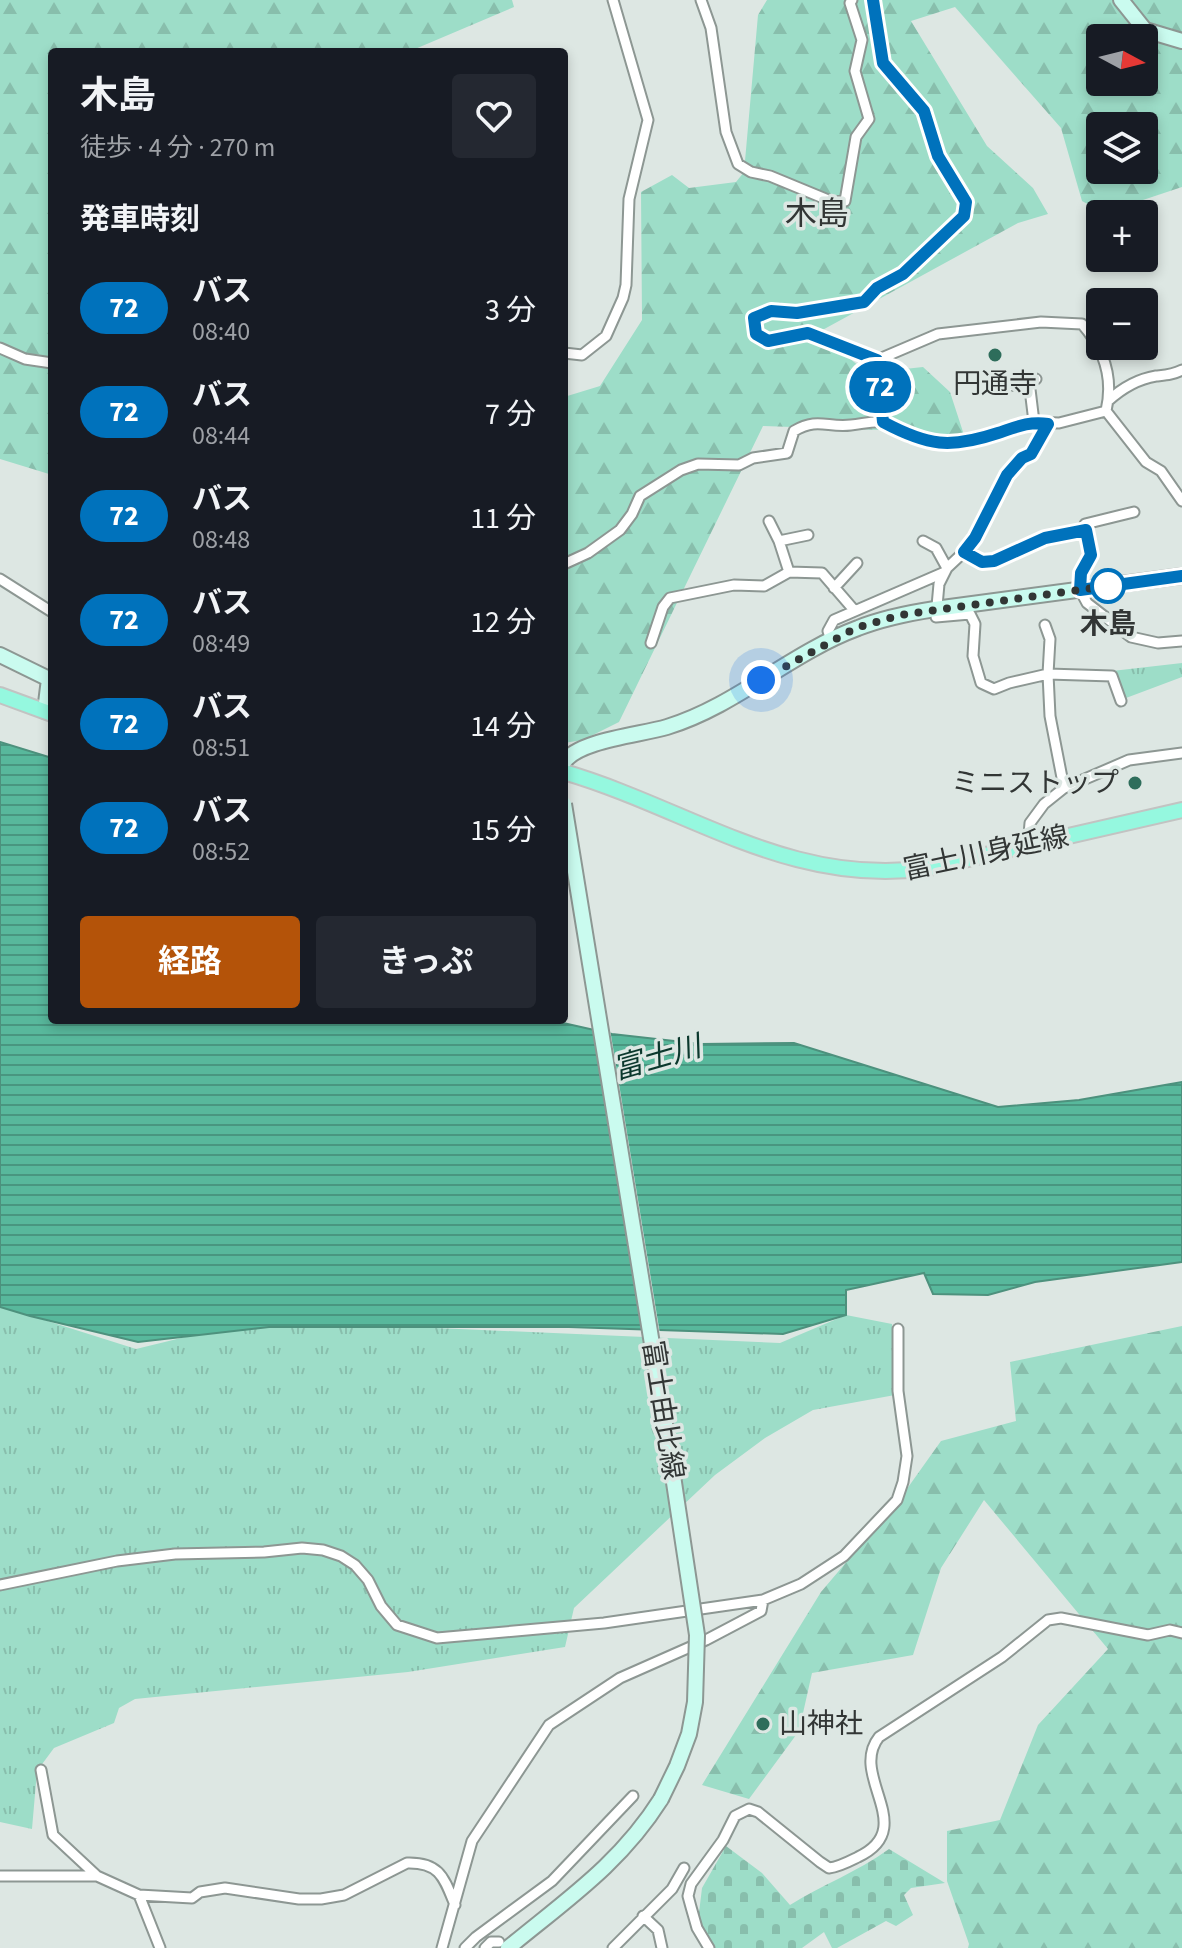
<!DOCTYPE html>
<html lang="ja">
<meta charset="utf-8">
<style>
:root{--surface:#171b24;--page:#242831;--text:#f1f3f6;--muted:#9ea1a6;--accent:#b45309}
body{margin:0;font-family:"Source Sans 3","Noto Sans JP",sans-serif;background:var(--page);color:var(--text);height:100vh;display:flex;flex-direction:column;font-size:30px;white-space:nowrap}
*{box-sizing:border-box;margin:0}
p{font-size:26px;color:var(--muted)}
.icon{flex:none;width:44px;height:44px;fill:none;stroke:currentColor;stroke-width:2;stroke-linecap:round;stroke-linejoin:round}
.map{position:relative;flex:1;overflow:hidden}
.side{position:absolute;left:48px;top:48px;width:520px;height:976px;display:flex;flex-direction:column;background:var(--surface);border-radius:8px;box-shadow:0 4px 12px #0003}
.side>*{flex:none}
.badge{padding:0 16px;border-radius:26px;font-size:28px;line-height:52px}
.needle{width:52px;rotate:97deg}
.buttons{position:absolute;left:1086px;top:24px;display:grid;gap:16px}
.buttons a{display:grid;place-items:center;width:72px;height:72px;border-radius:8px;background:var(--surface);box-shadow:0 4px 12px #0003;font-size:40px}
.you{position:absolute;width:40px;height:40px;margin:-20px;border:6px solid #fff;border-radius:50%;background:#1a73e8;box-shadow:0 0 0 12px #1a73e833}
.map>.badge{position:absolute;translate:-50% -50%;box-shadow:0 0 0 4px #fff}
h2{padding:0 32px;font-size:30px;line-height:72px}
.round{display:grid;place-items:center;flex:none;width:84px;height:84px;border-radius:8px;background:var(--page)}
.overview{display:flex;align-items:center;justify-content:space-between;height:136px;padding:0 32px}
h1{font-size:38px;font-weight:700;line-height:60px}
.primary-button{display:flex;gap:16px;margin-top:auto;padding:16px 32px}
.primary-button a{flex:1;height:92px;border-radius:8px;background:var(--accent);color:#fff;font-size:32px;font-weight:700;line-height:92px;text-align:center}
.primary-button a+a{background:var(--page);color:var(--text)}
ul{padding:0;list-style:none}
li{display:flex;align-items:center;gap:24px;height:104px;padding:0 32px}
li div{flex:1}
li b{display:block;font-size:30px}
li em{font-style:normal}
li .badge{min-width:88px;font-weight:700;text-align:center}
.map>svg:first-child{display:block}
.grass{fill:url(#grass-tufts)}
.forest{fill:url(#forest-firs);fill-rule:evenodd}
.cemetery{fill:url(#cemetery-stones)}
.water{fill:url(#water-rules);stroke:#4d917d;stroke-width:2}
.pier{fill:#dde7e3}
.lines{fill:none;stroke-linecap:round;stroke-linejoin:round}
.street-casing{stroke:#8d9793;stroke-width:13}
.secondary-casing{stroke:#8d9793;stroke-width:18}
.primary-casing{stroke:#c2c3c2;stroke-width:18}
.street{stroke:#fff;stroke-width:9}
.secondary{stroke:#cafbef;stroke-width:14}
.primary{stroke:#95f8df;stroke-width:14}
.secondary-bridge-casing{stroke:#8d9793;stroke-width:18;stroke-linecap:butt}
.secondary-bridge{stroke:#cafbef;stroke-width:14}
.line-casing{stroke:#fff;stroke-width:18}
.line{stroke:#0072bc;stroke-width:12}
.walk{stroke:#323635;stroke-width:8;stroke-dasharray:0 14.4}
.poi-dot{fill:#2e6d5b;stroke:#dde7e3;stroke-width:3}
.stop-dot{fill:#fff;stroke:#0072bc;stroke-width:4}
.labels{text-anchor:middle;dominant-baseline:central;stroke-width:7;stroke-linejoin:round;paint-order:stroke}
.poi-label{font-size:28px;fill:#323635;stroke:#dde7e3}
.stop-label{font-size:28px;font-weight:bold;fill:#323635;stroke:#dde7e3}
.street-label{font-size:28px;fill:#323635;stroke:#dde7e3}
.water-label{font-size:30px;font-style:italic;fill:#0b382d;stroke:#dde7e3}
.quarter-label{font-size:32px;fill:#323635;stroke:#dde7e3}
</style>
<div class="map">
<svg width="1182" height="1948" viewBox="0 0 1182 1948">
<defs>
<pattern id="grass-tufts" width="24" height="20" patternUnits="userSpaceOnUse" patternTransform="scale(2)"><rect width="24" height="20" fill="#9dddc8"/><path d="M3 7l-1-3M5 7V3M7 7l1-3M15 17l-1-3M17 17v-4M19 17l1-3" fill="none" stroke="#88beac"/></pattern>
<pattern id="forest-firs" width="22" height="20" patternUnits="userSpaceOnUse" patternTransform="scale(2)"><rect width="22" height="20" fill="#9dddc8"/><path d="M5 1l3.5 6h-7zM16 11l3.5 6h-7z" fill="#88beac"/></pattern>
<pattern id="cemetery-stones" width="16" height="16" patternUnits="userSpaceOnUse" patternTransform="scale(2)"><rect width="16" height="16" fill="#9dddc8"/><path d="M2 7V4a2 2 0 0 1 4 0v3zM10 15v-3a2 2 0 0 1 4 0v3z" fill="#88beac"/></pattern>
<pattern id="water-rules" width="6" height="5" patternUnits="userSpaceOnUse" patternTransform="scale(2)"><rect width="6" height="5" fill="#58b89c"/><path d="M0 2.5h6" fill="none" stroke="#499680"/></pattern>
</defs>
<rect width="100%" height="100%" fill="#dde7e3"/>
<!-- grass -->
<path class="grass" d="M1182,663V677L1126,698L1112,671Z
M0,1306L136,1349L255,1320L780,1343L846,1315L892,1324L895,1395L813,1410L765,1438L715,1475L574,1608L565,1647L408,1672L135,1699L119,1708L114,1723L54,1748L37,1771L32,1829L0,1822Z"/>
<!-- forest -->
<path class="forest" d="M0,0H512L514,7L408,52H52V480L49,474L0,459Z
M767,0H1182V187L1104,213L1082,201L1061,128L955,7L911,21L987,146L1033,188L1048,214L1018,223L817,333L868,373L923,367L950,392L964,435L929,445L881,430L763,426L619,722L583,740L564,743V397L600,386L642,320L641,192L672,175L689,188L736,182L744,172L758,15ZM1100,38H1144V82H1100ZM1100,126H1144V170H1100Z
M1182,1326V1948H968L969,1944L947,1881V1831L1000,1820L1038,1725L1108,1649L984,1500L941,1568L913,1655L812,1673L799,1731L749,1799L702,1785L821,1592L899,1500L941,1441L1016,1421L1010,1362Z"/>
<!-- cemetery -->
<path class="cemetery" d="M726,1846L762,1873L790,1905C822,1885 857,1872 889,1849L945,1883L911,1888L904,1895L913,1915L896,1926L886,1921L837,1948H832L824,1932L802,1948H712L698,1921L702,1888Z"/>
<!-- water -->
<path class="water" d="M0,742L52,758V1020H550L612,1034L701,1044L794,1043L998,1107L1079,1100L1182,1082V1262L1035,1282L988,1295L933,1294L924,1273L846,1290V1315L783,1334L569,1327H269L138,1342L30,1316L0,1307Z"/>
<!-- pier -->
<path class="pier" d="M593,1026L610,1029L660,1334L643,1333Z"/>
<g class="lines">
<!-- street casing -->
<g class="street-casing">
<path id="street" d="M701,0L711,28L726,132L738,164L751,172L770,176L833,202L845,201L856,137L869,119L855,71L862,40L850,3L852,0
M873,0L883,63L924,111L938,156L966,202L964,216L903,274L877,288L864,302L797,313L771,311L754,318L756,334L768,341L808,333L877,360L938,334L1041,322L1082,324C1104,349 1114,377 1106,411L1146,462L1161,471L1182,501
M0,348L25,359L52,363
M564,353L582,355L606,336L623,298L626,285L629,199L648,120L613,0
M877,360L883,422L910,437L937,443L968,442L1032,422L1059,423L1106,411
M1001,374L1009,386L1036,379
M1029,381L1034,422
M1108,401C1121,389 1138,379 1156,376C1166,375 1172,375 1182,370
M1048,424L1031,454L1022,458L1007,475L975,538L964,552L947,568L939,584L936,617L970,614L975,624L973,656L981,683L994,689L1009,683L1048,674L1050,716L1064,788
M769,521L779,541L789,572
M1085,524L1134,512
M779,541L808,535
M923,541L936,548L947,568
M964,552L982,562L994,561L1045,538L1086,530L1091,555L1081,573L1080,590L1087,603L1131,637L1158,643L1182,641
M564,564L588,553L620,530L632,514L640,496L681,470L698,464L739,465L753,458L787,453L794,431C818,417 827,428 851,425C863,424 870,421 883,422
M0,579L52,612
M834,588L857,563
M1045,625L1050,639L1048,674L1112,676L1121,701
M831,641L828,631L834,620L945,572
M651,643L663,607L670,598L734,585L764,586L789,572L822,573L854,610
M1028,846L1030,823L1044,804L1064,788L1129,760L1182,753
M0,1585L117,1561L175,1554L264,1552L302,1548L323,1550L341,1556L355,1565L368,1580L381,1606L397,1625L437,1638L604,1623L763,1600L801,1584L844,1556L897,1500L903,1482L907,1456L898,1391V1329
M41,1770L53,1835L97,1876L139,1895L192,1898L200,1892L225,1888L299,1899H321L344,1895L407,1863C440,1862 444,1878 455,1905
M0,1876H97
M139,1895L160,1948
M643,1916L658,1930L662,1948
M442,1948L472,1841L549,1725L620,1678L706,1640L761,1611L763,1600
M465,1948L476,1937L552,1881L633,1796
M485,1948L491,1942H499
M613,1948L672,1889L684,1868
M709,1948L697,1928L691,1907L688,1896L691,1884L723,1840L735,1816L749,1809L758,1812L820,1862L829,1868C839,1867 848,1862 858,1857C920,1828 848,1776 879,1737L1002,1657L1048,1620L1061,1618L1148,1635L1170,1630L1182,1633"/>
</g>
<!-- secondary casing -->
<g class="secondary-casing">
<path id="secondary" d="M1121,0L1145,30L1182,41
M0,655L49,679L45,711
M564,762C579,740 641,735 667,727C736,706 790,653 858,628C883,618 909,613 935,609L1182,576
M508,1948C566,1900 620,1864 661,1799"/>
</g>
<!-- primary casing -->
<g class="primary-casing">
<path id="primary" d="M0,695L52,714
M564,772C690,809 791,888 929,868L1182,810"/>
</g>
<!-- street -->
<use href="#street" class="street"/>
<!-- secondary -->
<use href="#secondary" class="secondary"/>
<!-- primary -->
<use href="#primary" class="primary"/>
<!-- secondary-bridge casing -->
<g class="secondary-bridge-casing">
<path id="secondary-bridge" d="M564,804L667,1436L697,1635L695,1702L689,1734L677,1766L661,1799"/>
</g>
<!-- secondary-bridge -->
<use href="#secondary-bridge" class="secondary-bridge"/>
</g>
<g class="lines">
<!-- line casing -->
<g class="line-casing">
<path id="line" d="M873,0L883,63L924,111L938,156L966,202L964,216L903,274L877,288L864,302L797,313L771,311L754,318L756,334L768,341L808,333L877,360L883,422C928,446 950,449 998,433C1016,427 1029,421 1048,424L1031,454L1022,458L1007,475L975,538L964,552L982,562L994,561L1045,538L1086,530L1091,555L1081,573L1080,590L1182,576"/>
</g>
<!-- line -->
<use href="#line" class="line"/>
<!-- walk -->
<path class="walk" d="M761,680L856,628L900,615L1108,586"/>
</g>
<!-- markers -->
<g class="poi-dot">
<circle cx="995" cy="355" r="8"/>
<circle cx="1135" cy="783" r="8"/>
<circle cx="763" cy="1724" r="8"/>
</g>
<circle class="stop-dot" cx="1108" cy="586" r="16"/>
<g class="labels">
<!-- poi labels -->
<g class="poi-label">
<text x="995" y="384">円通寺</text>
<text x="1119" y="783" text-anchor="end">ミニストップ</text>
<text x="779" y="1724" text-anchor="start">山神社</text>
</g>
<!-- stop labels -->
<g class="stop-label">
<text x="1108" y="624">木島</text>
</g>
<!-- street labels -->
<g class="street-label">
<text transform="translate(986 853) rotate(-12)">富士川身延線</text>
<text transform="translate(663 1410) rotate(81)">富士由比線</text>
</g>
<!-- water labels -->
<g class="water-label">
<text transform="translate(657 1058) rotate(-16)">富士川</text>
</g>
<!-- quarter labels -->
<g class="quarter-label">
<text x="817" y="214">木島</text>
</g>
</g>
</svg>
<div class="buttons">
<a><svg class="needle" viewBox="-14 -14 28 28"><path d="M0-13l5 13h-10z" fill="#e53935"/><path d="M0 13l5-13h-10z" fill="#9ea1a6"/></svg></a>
<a><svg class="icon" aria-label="layers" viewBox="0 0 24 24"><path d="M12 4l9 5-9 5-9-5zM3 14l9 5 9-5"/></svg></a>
<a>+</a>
<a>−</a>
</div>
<div class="you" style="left:761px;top:680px"></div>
<b class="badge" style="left:880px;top:387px;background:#0072bc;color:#fff">72</b>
<section class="side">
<div class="overview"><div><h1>木島</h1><p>徒歩 · 4 分 · 270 m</p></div><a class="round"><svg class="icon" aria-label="heart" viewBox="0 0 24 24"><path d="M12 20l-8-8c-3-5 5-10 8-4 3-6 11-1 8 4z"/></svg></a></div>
<h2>発車時刻</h2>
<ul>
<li><span class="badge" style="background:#0072bc;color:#fff">72</span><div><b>バス</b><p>08:40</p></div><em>3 分</em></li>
<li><span class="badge" style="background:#0072bc;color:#fff">72</span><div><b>バス</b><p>08:44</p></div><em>7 分</em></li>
<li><span class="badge" style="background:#0072bc;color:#fff">72</span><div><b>バス</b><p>08:48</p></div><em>11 分</em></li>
<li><span class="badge" style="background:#0072bc;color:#fff">72</span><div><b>バス</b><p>08:49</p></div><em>12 分</em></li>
<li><span class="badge" style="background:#0072bc;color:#fff">72</span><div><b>バス</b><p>08:51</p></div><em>14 分</em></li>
<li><span class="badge" style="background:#0072bc;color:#fff">72</span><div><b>バス</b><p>08:52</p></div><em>15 分</em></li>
</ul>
<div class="primary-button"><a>経路</a><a>きっぷ</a></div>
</section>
</div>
